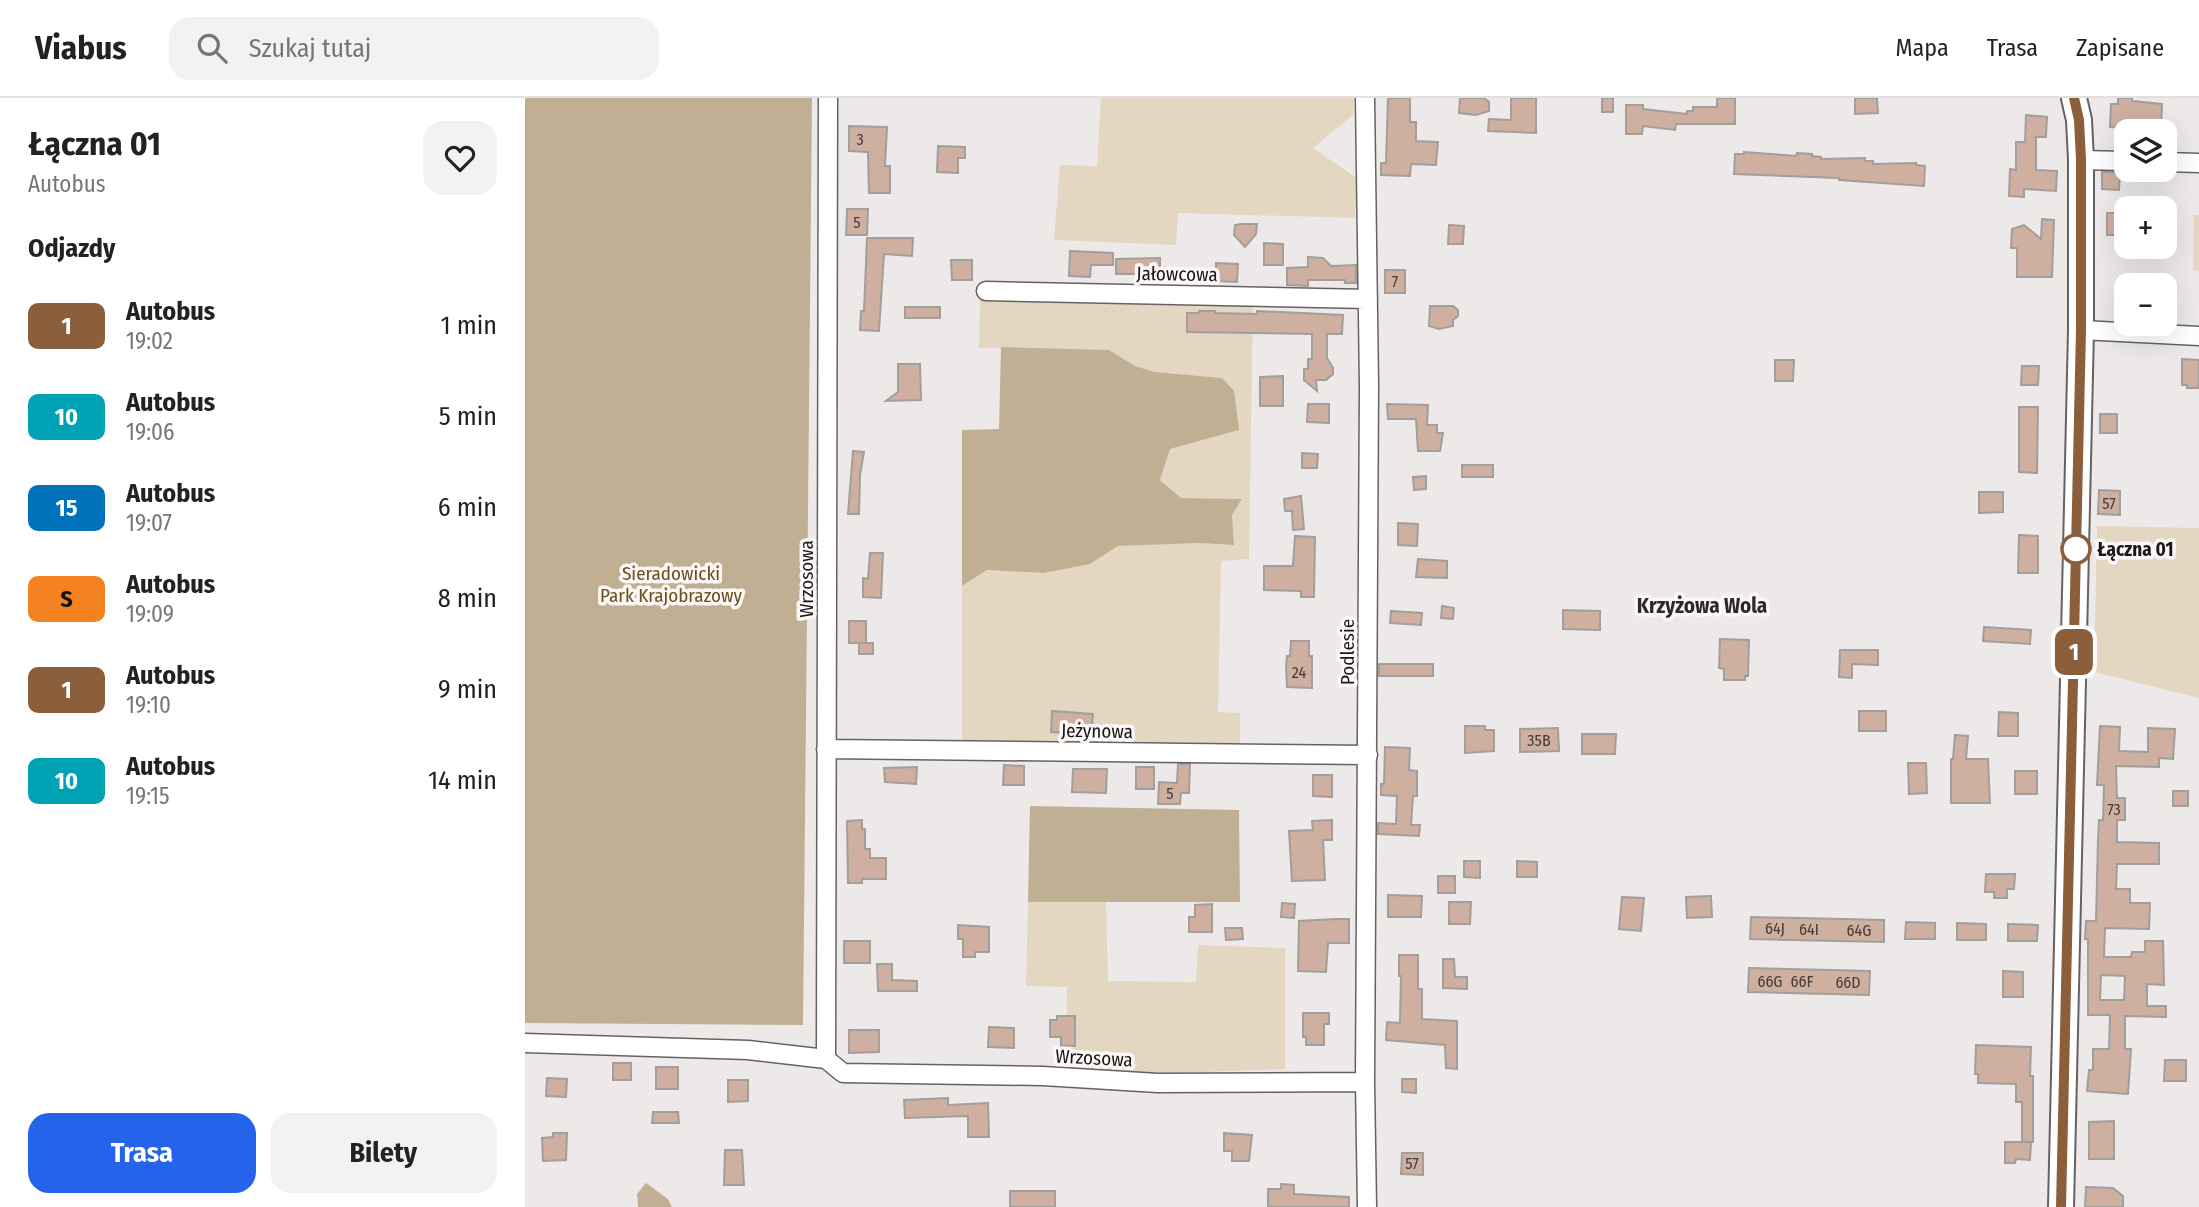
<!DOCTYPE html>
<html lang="pl">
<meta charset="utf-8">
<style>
:root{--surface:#fff;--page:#f2f2f2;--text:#222;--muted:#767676;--line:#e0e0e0;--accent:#2563eb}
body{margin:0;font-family:"Fira Sans Condensed",sans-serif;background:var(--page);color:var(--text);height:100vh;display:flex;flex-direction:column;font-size:26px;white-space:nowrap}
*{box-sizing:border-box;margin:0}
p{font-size:23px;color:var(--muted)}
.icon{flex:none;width:38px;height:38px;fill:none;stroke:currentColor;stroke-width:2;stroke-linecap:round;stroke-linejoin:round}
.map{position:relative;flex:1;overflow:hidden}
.panel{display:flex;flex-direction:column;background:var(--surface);width:525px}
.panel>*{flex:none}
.badge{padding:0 14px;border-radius:10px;font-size:24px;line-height:46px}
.buttons{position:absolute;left:1589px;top:21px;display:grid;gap:14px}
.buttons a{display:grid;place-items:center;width:63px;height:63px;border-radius:14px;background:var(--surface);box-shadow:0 7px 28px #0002;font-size:35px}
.map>.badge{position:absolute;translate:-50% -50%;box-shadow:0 0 0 4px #fff}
h2{padding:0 28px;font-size:26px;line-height:63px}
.round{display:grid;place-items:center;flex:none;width:74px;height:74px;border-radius:21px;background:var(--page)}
.summary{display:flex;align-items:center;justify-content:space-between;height:119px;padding:0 28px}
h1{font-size:33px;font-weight:700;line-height:52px}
.cta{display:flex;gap:14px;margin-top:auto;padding:14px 28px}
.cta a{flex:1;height:80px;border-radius:21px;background:var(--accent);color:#fff;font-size:28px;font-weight:700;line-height:80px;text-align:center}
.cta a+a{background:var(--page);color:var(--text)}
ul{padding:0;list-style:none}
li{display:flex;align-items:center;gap:21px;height:91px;padding:0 28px}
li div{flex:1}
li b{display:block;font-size:26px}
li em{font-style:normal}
li .badge{min-width:77px;font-weight:700;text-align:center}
header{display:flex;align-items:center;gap:42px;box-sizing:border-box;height:98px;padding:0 35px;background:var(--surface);border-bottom:2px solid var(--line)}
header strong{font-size:33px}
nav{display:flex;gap:38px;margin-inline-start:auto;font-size:24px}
.search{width:490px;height:63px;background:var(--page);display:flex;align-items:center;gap:18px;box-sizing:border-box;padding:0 24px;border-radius:21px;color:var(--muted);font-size:26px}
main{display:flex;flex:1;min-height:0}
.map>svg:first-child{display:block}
.green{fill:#e4d7c2}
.forest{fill:#c1af94}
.building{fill:#cfb0a0;stroke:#a19e9c;stroke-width:2;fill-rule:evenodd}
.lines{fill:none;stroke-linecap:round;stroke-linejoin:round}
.street-casing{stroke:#666262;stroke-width:21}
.secondary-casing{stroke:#666262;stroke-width:28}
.street{stroke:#fff;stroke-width:18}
.secondary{stroke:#fff;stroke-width:24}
.line-casing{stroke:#fff;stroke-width:16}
.line{stroke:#8b5e3c;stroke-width:10}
.stop-dot{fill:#fff;stroke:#8b5e3c;stroke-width:3.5}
.labels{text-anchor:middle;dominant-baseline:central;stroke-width:7;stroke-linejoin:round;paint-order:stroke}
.number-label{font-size:16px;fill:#463d39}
.street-label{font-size:19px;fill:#191717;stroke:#fbf7f6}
.stop-label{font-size:19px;font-weight:bold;fill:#191717;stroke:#fbf7f6;text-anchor:start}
.park-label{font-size:19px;fill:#6a4f21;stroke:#fbf7f6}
.neighbourhood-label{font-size:21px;font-weight:bold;fill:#2d2929;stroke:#fbf7f6}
</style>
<header>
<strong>Viabus</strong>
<div class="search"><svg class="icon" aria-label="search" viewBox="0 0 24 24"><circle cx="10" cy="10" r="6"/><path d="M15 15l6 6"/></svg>Szukaj tutaj</div>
<nav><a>Mapa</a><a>Trasa</a><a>Zapisane</a></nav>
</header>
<main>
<section class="panel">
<div class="summary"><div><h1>Łączna 01</h1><p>Autobus</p></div><a class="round"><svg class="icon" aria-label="heart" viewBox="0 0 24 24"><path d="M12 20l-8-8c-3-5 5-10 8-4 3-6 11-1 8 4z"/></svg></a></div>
<h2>Odjazdy</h2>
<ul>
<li><span class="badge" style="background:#8b5e3c;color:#fff">1</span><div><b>Autobus</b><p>19:02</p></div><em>1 min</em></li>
<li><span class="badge" style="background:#00a3b4;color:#fff">10</span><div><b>Autobus</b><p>19:06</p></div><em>5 min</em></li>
<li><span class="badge" style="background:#0072bc;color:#fff">15</span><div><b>Autobus</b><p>19:07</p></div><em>6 min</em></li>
<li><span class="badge" style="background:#f58220;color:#111">S</span><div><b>Autobus</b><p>19:09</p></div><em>8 min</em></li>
<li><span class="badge" style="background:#8b5e3c;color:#fff">1</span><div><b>Autobus</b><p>19:10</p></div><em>9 min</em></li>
<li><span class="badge" style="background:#00a3b4;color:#fff">10</span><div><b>Autobus</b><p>19:15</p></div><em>14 min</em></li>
</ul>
<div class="cta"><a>Trasa</a><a>Bilety</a></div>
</section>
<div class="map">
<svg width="1674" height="1109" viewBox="0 0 1674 1109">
<rect width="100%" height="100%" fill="#eee9e9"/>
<!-- green -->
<path class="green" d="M576,0H829L828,17L788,50L832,80L830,120L653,115L651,147L529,142L535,67L572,68Z
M1669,117H1674V174L1668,172Z
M455,201L728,203L724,461L696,463L693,614L715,615V651L437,643V488L462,472L519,475L565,466L593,448L675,445L709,447L707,417L717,401L656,400L635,382L645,351L713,332L697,280L630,274L610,268L584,252L454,250Z
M1572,428L1674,430V600L1569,574Z
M581,802L583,883L671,884L673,847L760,850V971L622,976L541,973L542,889L501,888L503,804Z"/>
<!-- forest -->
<path class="forest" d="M0,0H287L278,927L0,925Z
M476,249L584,252L610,268L630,274L697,280L709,293L714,332L645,351L635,382L656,400L717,401L707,417L709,447L675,445L593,448L565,466L519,475L462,472L437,488V332L474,331Z
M505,708L714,712L715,804H503Z
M121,1085L143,1101L147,1109H113L112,1096Z"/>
<!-- building -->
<path class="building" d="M863,0H885V24H891V43L913,44L911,67L886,66L885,78L856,77V65H861Z
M935,0H959L964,4V13L951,17L934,15Z
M986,0H1011V35L963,33L964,21L986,22Z
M1077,0H1088V14H1077Z
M1192,0H1210V26H1151L1150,32L1118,28L1117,36H1101V7H1118V11L1162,16V13H1168V9H1192Z
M1330,0H1352L1353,15L1330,16Z
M1593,0H1607V3L1637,6L1636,32L1585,29L1586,6H1593Z
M1501,17L1522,19L1521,39H1511V72L1532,73L1531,93L1499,91V99L1484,98L1485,71L1491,72V44H1500Z
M324,28L362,29L360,68H365V95H344L343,54L324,53Z
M413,48L440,49V60H433V75L412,74Z
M1219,54L1271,58L1272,55L1287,56V58L1296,59V61L1340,60V63H1348V66L1391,65V67L1400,68L1399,88L1314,82V80L1209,76L1210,56H1219Z
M1577,74H1595L1594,92L1577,91Z
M322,111H343L342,137H321Z
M1582,115H1599V137H1582Z
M1517,121L1529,122L1527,179H1492V150H1486L1487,131L1499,127L1516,141Z
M716,126H732L731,136L720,149L709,137L710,127Z
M924,127L939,128L938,146H923Z
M342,140H388L387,158L359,156L354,233L335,232L336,213H339Z
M739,145L758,146V167H739Z
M545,153L588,155V167H566L565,179L544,178Z
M783,159L798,160L806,168L831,167V185H820V182H783V188L762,187V170L783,169Z
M635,160V176H591V161Z
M426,162H447V182H427Z
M691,165L713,166L712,184L691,183Z
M860,172H880V195H860Z
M905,208H928L933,212V218L928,222V228L914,231L904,228Z
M380,209H415V220H380Z
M674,213H690V215L732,216V213L818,217L817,236H802V260L808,270V276L801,282H791L792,293L779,282V271H783V261H787V236L662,234V215H674Z
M1657,261L1674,262V290H1662V287H1657Z
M1250,262H1269L1268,283H1250Z
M373,266H395L396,302L361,303L373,294Z
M1497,268H1514L1513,287H1496Z
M758,278V308H735V279Z
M783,306H804V325L782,324Z
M862,306L903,307L902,327H912V335H918L915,353H893L891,321H863Z
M1494,309H1513L1512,375L1494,374Z
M1575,316H1592V335H1575Z
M328,353L339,354L335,377L334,416H323Z
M777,355L793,356L792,370H777Z
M937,367H968V379H937Z
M901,378V391L889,392L888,379Z
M1574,392L1595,393V417L1573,416Z
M1454,394H1478V414L1454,415Z
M776,398L779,431L768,432L767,413H760L759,401Z
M873,425L893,426L892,448L873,447Z
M1494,437L1513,438V475H1493Z
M770,438L790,439L789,499H776V493L739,492V468H768Z
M345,455H358L356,500L338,499V480L343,481Z
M893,461L922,463V480L891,479Z
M917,508L929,510L928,521L916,520Z
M1038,512L1075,513V532L1038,531Z
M866,513L897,515L896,527L865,525Z
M324,523H341V545H324Z
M1459,529L1506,532L1505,546L1458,543Z
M1195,541L1224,542L1223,578H1220V582H1199V571L1194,570Z
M766,543H784V558H787V590L762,589L761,568L762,558H765Z
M334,545H348V556H334Z
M1315,552H1353V567L1327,566V580L1314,579Z
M854,566H908V578H854Z
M527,613L568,616L567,628L554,627L553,636L526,634Z
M1334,613H1361V633H1334Z
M1474,614L1493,615V638H1473Z
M940,628H960V632H969V653L940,655Z
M1575,628L1595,629L1594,653L1623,654V630L1650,631L1648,661L1634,660V669L1591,668L1592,700H1600V722H1592V744L1634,745V766H1592L1591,791H1605V805H1625L1624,831L1580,830L1579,859H1606L1607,854H1620V843H1638L1639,887L1622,886V908H1641V919L1600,918V951H1606L1603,996L1562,993L1564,972H1568V951H1584L1585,917H1563V841H1560L1561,823H1571L1573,741L1574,722H1578L1579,687H1572ZM1576,877L1600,878L1599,902H1575Z
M1033,630L1034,653L995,654V631Z
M1057,636H1091L1090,656H1057Z
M1430,637L1443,638L1441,661H1463L1465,705H1426V661H1428Z
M860,649L885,650L884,672L892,673V698H888L886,727H895L894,738L853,736V725L871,726L872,698L856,697V686H859Z
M1383,665H1401L1402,695L1384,696Z
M653,666H665L664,695H656L655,706H633L634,684L652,685Z
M479,667L499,668V687H478Z
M392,669L391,686L360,684L359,670Z
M611,669H629V691H611Z
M548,671H582L581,695L547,694Z
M1490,673H1512V696H1490Z
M788,677H807V699L788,698Z
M1648,693H1663V708H1648Z
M337,722V731H340V751H345V760H361V781H337V785H323L322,723Z
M807,722V742H798L800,782L767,783L764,733L788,732L787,723Z
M939,763H955V780L939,779Z
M992,763L1012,764V779H992Z
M1461,776H1490L1489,791H1482V800H1469V794H1460Z
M913,778H930V795H913Z
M863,797L897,798L896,819H863Z
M1186,798L1187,819L1162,820L1161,799Z
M1097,799L1119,800L1116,833L1094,831Z
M924,804H946L945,826H924Z
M757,805L770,806L769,820L756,819Z
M687,806V834H664V819H670V807Z
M1226,819L1359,822V844L1225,841Z
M811,821H824V845H803L801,874L773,873L774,823Z
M1381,824L1410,825V841H1380Z
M1432,825L1461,826V842H1432Z
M1483,826L1513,827L1512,843H1483Z
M433,827L464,829V854H450V859H438V841H433Z
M700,830H717L718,841L701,842Z
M319,843H345V865H319Z
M874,857H893V891H897V921L932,923V971L921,970L920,947L861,942L862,924L875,925L876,878H874Z
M918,861H929L930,879H942V891L918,890Z
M352,866H367V882L392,883V893H353Z
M1224,870L1345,873L1344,897L1223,894Z
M1478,873L1498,874V899H1478Z
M778,915H804V926H799V947H781V939H778Z
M532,918H550V948H536V939H525V922H532Z
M464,929L489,930V950L463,949Z
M324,932H354V954L324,955Z
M1451,947L1506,949L1505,978H1508V1044H1497V1004H1491V986L1453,985V976H1450Z
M1640,962H1661V983H1639Z
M88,965H106V982H88Z
M131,969H153V991H131Z
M22,980L42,981L41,999L21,998Z
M877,981H891V995L877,994Z
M203,982H223V1003L203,1004Z
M423,1000V1007L463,1005L464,1039H443V1018L380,1020L379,1002Z
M128,1014H153L154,1025H127Z
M1589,1023V1061H1564V1024Z
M28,1035H42L41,1062L18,1063L17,1040L28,1039Z
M699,1035L727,1037L724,1063H707V1053H699Z
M1480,1044H1506L1505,1062L1491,1061L1490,1065H1480Z
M200,1052H217L219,1087H199Z
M877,1055H898V1077L876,1076Z
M756,1086L769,1087V1096L824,1099V1109H743V1091H756Z
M1561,1089L1588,1090L1598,1098V1109H1560Z
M485,1093H530V1109H485Z"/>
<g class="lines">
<!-- street casing -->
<g class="street-casing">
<path id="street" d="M840,0L844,288L840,984L842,1109
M1556,62L1601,63
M1640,64L1674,65
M461,193L843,201
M1556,232L1674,238
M301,651L843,657
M0,945L223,952L301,961L318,975L518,978L633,985L840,984
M301,961L303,0"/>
</g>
<!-- secondary casing -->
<g class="secondary-casing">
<path id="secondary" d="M1536,1109L1556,232V62L1554,22L1549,0"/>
</g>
<!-- street -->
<use href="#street" class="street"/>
<!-- secondary -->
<use href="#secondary" class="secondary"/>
</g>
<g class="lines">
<!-- line casing -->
<g class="line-casing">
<path id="line" d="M1536,1109L1556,232V62L1554,22L1549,0"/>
</g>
<!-- line -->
<use href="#line" class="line"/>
</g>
<!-- markers -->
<circle class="stop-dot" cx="1551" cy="451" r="14"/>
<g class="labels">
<!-- number labels -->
<g class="number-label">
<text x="335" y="41">3</text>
<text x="332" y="124">5</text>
<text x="870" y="183">7</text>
<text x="1584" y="405">57</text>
<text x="774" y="574">24</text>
<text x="1014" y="642">35B</text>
<text x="645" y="695">5</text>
<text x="1589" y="711">73</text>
<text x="1250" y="830">64J</text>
<text x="1284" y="831">64I</text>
<text x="1334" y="832">64G</text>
<text x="1245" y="883">66G</text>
<text x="1277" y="883">66F</text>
<text x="1323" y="884">66D</text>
<text x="887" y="1065">57</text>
</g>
<!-- street labels -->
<g class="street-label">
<text transform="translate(652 176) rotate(1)">Jałowcowa</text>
<text transform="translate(281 481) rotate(-90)">Wrzosowa</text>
<text transform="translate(822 554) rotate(-90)">Podlesie</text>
<text transform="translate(572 633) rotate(1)">Jeżynowa</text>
<text transform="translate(569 960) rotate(3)">Wrzosowa</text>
</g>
<!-- stop labels -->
<g class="stop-label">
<text x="1572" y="451">Łączna 01</text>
</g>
<!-- park labels -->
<g class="park-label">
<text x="146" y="475">Sieradowicki<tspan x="146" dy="22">Park Krajobrazowy</tspan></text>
</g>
<!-- neighbourhood labels -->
<g class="neighbourhood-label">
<text x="1177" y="508">Krzyżowa Wola</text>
</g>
</g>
</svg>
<div class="buttons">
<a><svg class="icon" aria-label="layers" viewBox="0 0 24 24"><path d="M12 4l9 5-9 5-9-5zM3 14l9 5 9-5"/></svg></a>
<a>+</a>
<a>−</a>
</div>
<b class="badge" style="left:1549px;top:554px;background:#8b5e3c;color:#fff">1</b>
</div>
</main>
